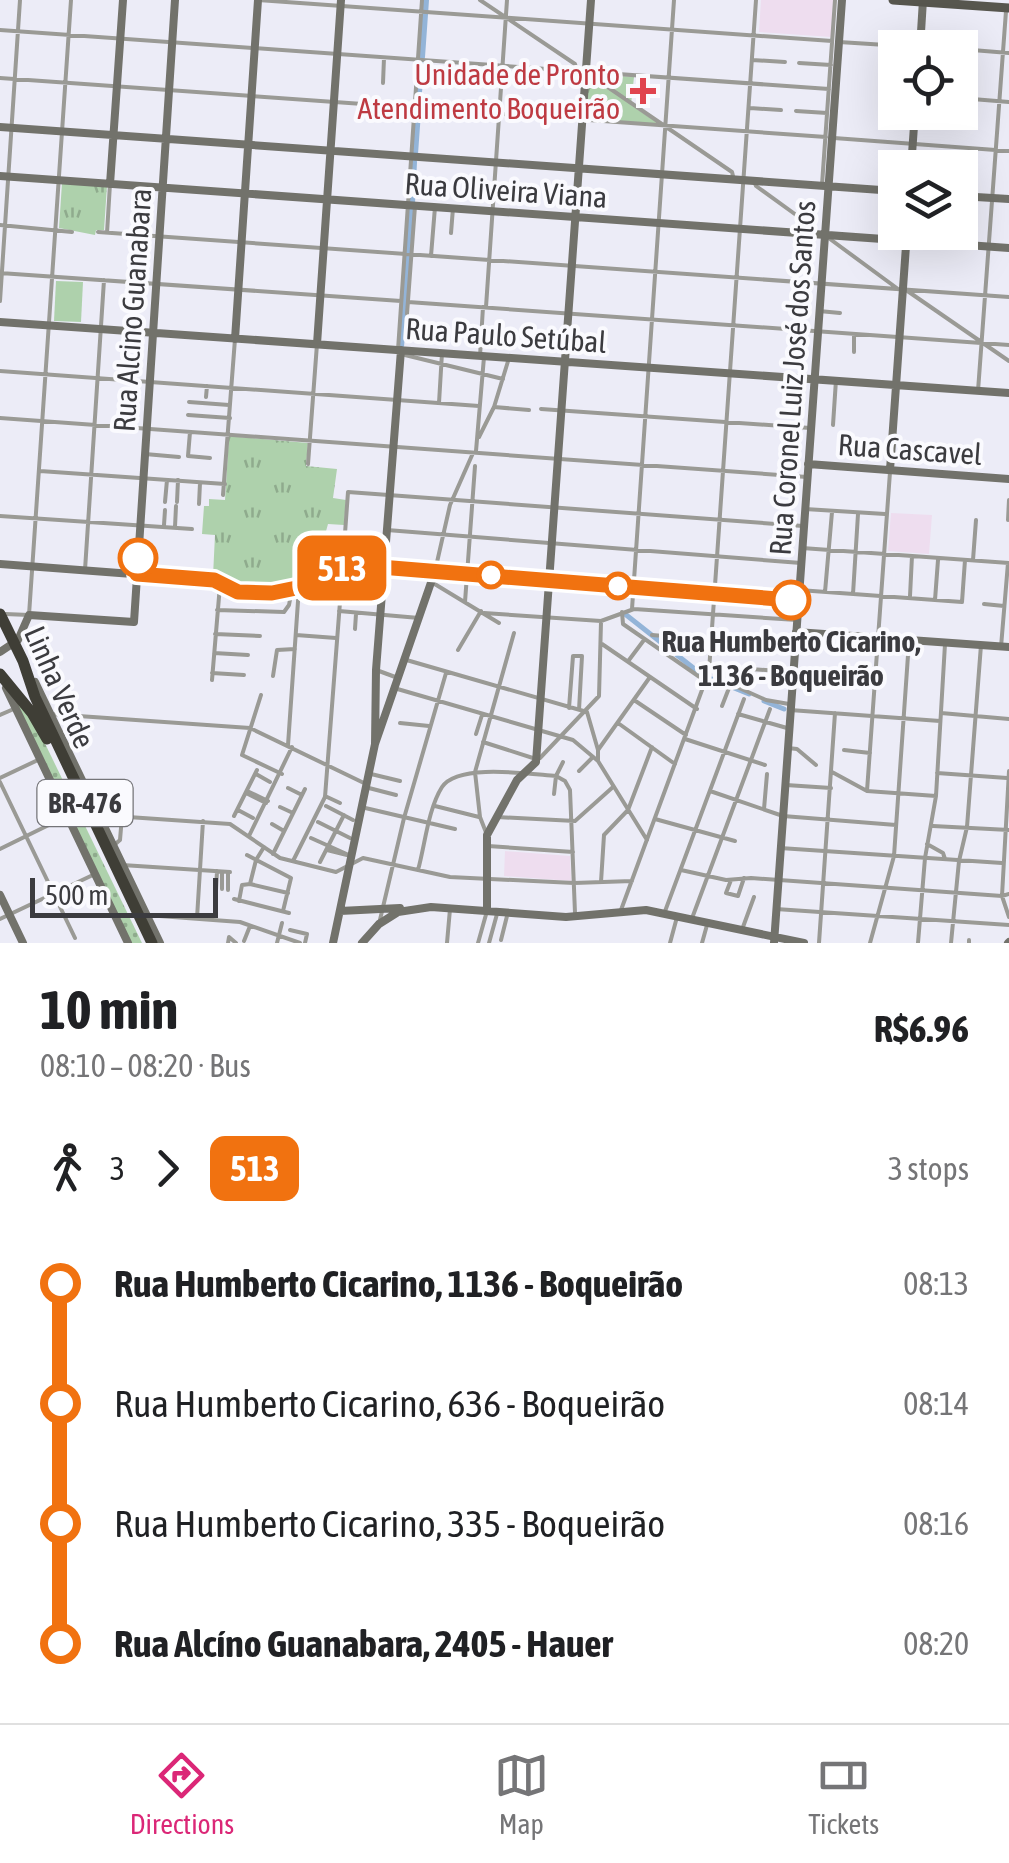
<!DOCTYPE html>
<meta charset="utf-8">
<style>
:root{--surface:#fff;--page:#f6f6f6;--text:#202124;--muted:#757577;--line:#e0e0e0;--accent:#db2777}
body{margin:0;font-family:"Asap Condensed",sans-serif;background:var(--page);color:var(--text);height:100vh;display:flex;flex-direction:column;font-size:38px;white-space:nowrap}
*{box-sizing:border-box;margin:0}
p{font-size:32px;color:var(--muted)}
.icon{flex:none;width:55px;height:55px;fill:none;stroke:currentColor;stroke-width:2;stroke-linecap:round;stroke-linejoin:round}
.map{position:relative;height:943px;overflow:hidden}
.drawer{display:flex;flex-direction:column;background:var(--surface);flex:1}
.drawer>*{flex:none}
.badge{padding:0 20px;border-radius:15px;font-size:35px;line-height:65px}
.tools{position:absolute;left:878px;top:30px;display:grid;gap:20px}
.tools a{display:grid;place-items:center;width:100px;height:100px;border-radius:0px;background:var(--surface);box-shadow:0 10px 40px #0002;font-size:50px}
.scale{position:absolute;left:30px;bottom:25px;width:188px;box-sizing:border-box;padding-left:10px;border:5px solid #3b3b3f;border-top:0;font-size:28px;line-height:35px;white-space:nowrap;color:#3b3b3f;-webkit-text-stroke:8px #fafafe;paint-order:stroke}
.map>.badge{position:absolute;translate:-50% -50%;box-shadow:0 0 0 5px #fff}
.legs{display:flex;align-items:center;gap:15px;height:110px;padding:0 40px;font-size:32px}
.legs p{margin-inline-start:auto}
.headline{display:flex;align-items:center;justify-content:space-between;height:170px;padding:0 40px}
h1{font-size:55px;font-weight:700;line-height:75px}
ul{padding:0 40px;list-style:none}
li{display:flex;align-items:center;gap:35px;height:120px;font-size:38px}
li i{display:grid;place-items:center;width:15px;height:100%;margin:0 12px;background:currentColor}
li i::after{content:'';width:25px;height:25px;margin:-12px;border:8px solid;border-radius:50%;background:var(--surface)}
li p{margin-inline-start:auto}
li:first-child i{background:linear-gradient(#0000 50%,currentColor 0)}
li:last-child i{background:linear-gradient(currentColor 50%,#0000 0)}
.menu{display:flex;justify-content:space-around;align-items:center;height:140px;border-top:2px solid var(--line);background:var(--surface);font-size:28px;color:var(--muted)}
.menu a{display:grid;justify-items:center;gap:5px}
.menu .on{color:var(--accent)}
.map>svg:first-child{display:block}
.education{fill:#eeddef}
.grass{fill:url(#grass-dots)}
.park{fill:url(#park-tufts)}
.pitch{fill:#aed1ac}
.lines{fill:none;stroke-linecap:round;stroke-linejoin:round}
.canal{stroke:#93b4d8;stroke-width:5}
.river{stroke:#93b4d8;stroke-width:6}
.street{stroke:#9a9a95;stroke-width:4}
.secondary{stroke:#72726b;stroke-width:8}
.primary{stroke:#57564e;stroke-width:9}
.highway{stroke:#3f3e36;stroke-width:11}
.line-1-casing{stroke:#fff;stroke-width:22}
.line-1{stroke:#f17210;stroke-width:15}
.health-dot{fill:#e0444e;stroke:#fafafe;stroke-width:4}
.stop-1-dot{fill:#fff;stroke:#f17210;stroke-width:5}
.labels{text-anchor:middle;dominant-baseline:central;stroke-width:8;stroke-linejoin:round;paint-order:stroke}
.shield{fill:#fafafe;stroke:#747478;stroke-width:2.5}
.shield-label{font-size:28px;font-weight:bold;fill:#3b3b3f}
.health-label{font-size:30px;fill:#be3a42;stroke:#fafafe;text-anchor:end}
.street-label{font-size:30px;fill:#3b3b3f;stroke:#fafafe}
.stop-label{font-size:30px;font-weight:bold;fill:#3b3b3f;stroke:#fafafe}
</style>
<div class="map">
<svg width="1009" height="943" viewBox="0 0 1009 943">
<defs>
<pattern id="grass-dots" width="8" height="8" patternUnits="userSpaceOnUse" patternTransform="scale(2.5)"><rect width="8" height="8" fill="#aed1ac"/><path d="M2 2h.1M6 6h.1" fill="none" stroke="#8fab8d" stroke-width="1.8" stroke-linecap="round"/></pattern>
<pattern id="park-tufts" width="24" height="20" patternUnits="userSpaceOnUse" patternTransform="scale(2.5)"><rect width="24" height="20" fill="#aed1ac"/><path d="M3 7l-1-3M5 7V3M7 7l1-3M15 17l-1-3M17 17v-4M19 17l1-3" fill="none" stroke="#8fab8d"/></pattern>
</defs>
<rect width="100%" height="100%" fill="#ececf7"/>
<!-- education -->
<path class="education" d="M761,0H833L831,37L759,32Z
M891,513L932,515L929,554L888,551Z
M323,543L341,544L337,585L304,581L305,563H317Z
M505,851L570,856L571,881L504,876Z"/>
<!-- grass -->
<path class="grass" d="M11,693L36,725L142,943H131Z"/>
<!-- park -->
<path class="park" d="M586,73L634,77L631,105L659,124L583,119Z
M62,183L107,186L104,230H96L95,235L59,228Z
M229,436L308,443L306,466L337,469L333,498L346,500L344,525L328,524L317,564L305,563L304,581C276,590 237,598 213,576L215,535L202,534L204,506H209V499L225,500Z"/>
<!-- pitch -->
<path class="pitch" d="M56,281L83,282L81,322L54,321Z"/>
<g class="lines">
<!-- canal -->
<path class="canal" d="M625,614L701,674
M712,679L749,694
M764,701L784,709"/>
<!-- river -->
<path class="river" d="M422,57L426,0
M418,107L421,63
M415,154L418,112
M412,203L414,162
M401,347L411,208"/>
<!-- street -->
<path class="street" d="M258,0L832,41
M480,0L575,64L577,71
M0,30L829,89
M839,42L933,48
M960,49L1009,53
M752,60L785,62
M799,63L831,65
M594,72L596,79L732,172L734,180
M0,78L826,137
M383,83L384,58
M960,98L1009,102
M750,108L781,110
M796,111L827,113
M834,138L1009,151
M754,181L756,186L810,225L811,232
M822,185L835,0
M0,225L72,232
M98,232L1009,297
M107,233L110,184
M451,233L453,208
M830,239L898,289
M431,256L435,207
M0,273L401,301
M906,290L1009,361
M0,301L20,0
M408,302L1009,345
M486,307L507,0
M819,311L840,313
M407,314L415,206
M398,350L422,0
M854,352V334
M405,355L503,379
M480,356L483,307
M0,371L479,406
M978,391L1006,11
M206,397L207,386
M189,402L229,405
M439,403L442,353
M494,407L529,410
M541,409L810,428
M188,415L230,418
M0,418L807,477
M833,425L836,380
M190,432L188,456L210,458
M479,437L494,407L509,358
M476,451L484,357
M145,454L179,457
M308,464L317,344
M40,471L225,484
M223,495L235,339
M165,502L167,480
M177,502L178,480
M199,504L200,483
M805,509L885,514
M0,516L192,529
M1008,520L1009,500
M164,525L165,510
M175,527L176,506
M387,530L801,563
M802,548L1009,563
M973,560L976,520
M343,561L348,492L803,526
M85,570L104,280
M435,571L450,505L473,453
M433,583L499,623
M799,590L962,602L965,560
M825,592L832,512
M853,594L858,514
M910,596L912,556
M935,600L938,560
M465,602L475,466
M984,604L1004,606
M632,609L674,0
M217,610L284,612L289,605L292,589
M339,611L419,618
M622,612L623,624L704,680L727,688L737,687L766,700L789,704
M484,613L601,621L634,609L797,620
M5,614L29,615L71,0
M355,629L356,614
M215,634L260,636
M296,635L336,638
M652,635L795,647
M602,644L697,709
M1001,647L1008,563
M458,650L481,611
M214,653L248,655
M403,659L587,712L598,750V761L647,840
M629,660L644,640
M710,666L793,672
M379,671L398,678
M212,673L244,675
M273,676L277,650L295,649
M847,677L875,679
M212,680L220,585
M394,688L573,740L598,761
M261,695L242,755L282,774
M634,700L686,735
M722,706L729,688
M569,708L573,656H582
M579,710L582,656
M790,710L940,721
M941,713L1009,719
M50,714L250,728L366,784
M738,714L787,728
M0,715L16,708
M400,723L429,726
M618,723L675,764
M476,734L482,715
M685,739L765,765
M483,742L536,759
M288,745L299,587
M788,748L797,749L816,765
M598,750L650,677
M844,750L870,753
M540,758L599,696L601,622
M579,771L593,757
M1009,771L1002,896L1009,917
M832,772L867,791L936,796
M937,773L1007,778
M256,774L270,782
M371,774L400,781
M0,778L40,759
M0,782L75,938
M786,785L831,788
M365,787L396,795
M288,788L302,795
M247,791L268,801
M710,791L783,816L896,825
M867,791L890,472
M246,793L266,803
M554,794L556,776L563,762
M325,796L340,803
M326,806L353,820
M435,806L479,817
M280,807L293,813
M361,807L455,829
M764,809L767,774
M238,810L253,818
M99,815L230,824L280,858L336,872L363,858L450,877L574,883L632,881
M234,816L257,770
M497,817L575,821L613,787
M655,819L735,841
M318,822L350,838
M272,824L284,831
M933,826L1009,830
M487,835L480,817L475,772L514,633
M249,836L292,747
M311,838L351,856
M927,844L943,853L945,859
M113,846L120,840L122,816
M488,846L573,852
M780,848L1002,863
M0,849L67,816
M327,850L351,856
M273,854L305,789
M247,855L291,878L283,911
M293,861L325,797L341,589
M320,862L344,815
M122,865L230,872
M418,870C425,845 428,809 442,787C458,763 529,774 556,776L565,781L570,790L575,913
M681,870L726,880L751,878L1002,896L1009,894
M228,872V890
M731,880L726,893L738,896L744,878
M601,882L604,835L628,810L652,747
M250,884L288,893
M222,889V874
M216,890L217,871
M234,899L289,913
M239,901L242,885L250,884L256,860L264,847
M776,909L1009,925
M621,910L709,671L756,0
M664,914L744,699
M146,915L240,922L300,943
M197,918L203,821
M0,919L95,874
M691,921L770,709
M379,924L404,818L446,673
M743,927L754,897
M290,930L307,934L305,943
M501,940L507,916
M244,941L250,926
M228,943L229,937L236,943
M277,943L282,923
M447,943L450,909
M478,943L487,911
M489,943L497,914
M670,943L677,917
M702,943L707,925
M819,943L835,713
M870,943L894,856L909,641
M918,943L925,858L936,796L945,644
M951,943L959,861L967,827L981,645
M969,943V940"/>
<!-- secondary -->
<path class="secondary" d="M920,48L923,0
M0,127L895,191
M911,168L915,112
M0,176L1009,248
M110,184L123,0
M960,196L1009,199
M0,322L1009,393
M235,339L258,0
M317,344L341,0
M808,464L1009,479
M890,470L907,232
M0,564L212,580C254,601 265,588 308,586C319,586 330,588 341,589L343,563L798,601
M796,632L1009,647
M0,652L18,640L29,615L134,622L175,0
M35,682L160,943
M6,688L128,943
M375,744L376,670L401,350
M0,895L23,943
M340,911L400,908
M487,911V835L517,780L536,762L591,0
M333,943L375,744L435,571
M362,943L379,924L398,912L431,907L566,917L646,910L804,943
M774,943L842,0
M1008,943L1009,942"/>
<!-- primary -->
<path class="primary" d="M893,0L1009,8"/>
<!-- highway -->
<path class="highway" d="M0,614L23,661L35,697L152,943
M0,674L32,713L47,739"/>
</g>
<g class="lines">
<!-- line-1 casing -->
<g class="line-1-casing">
<path id="line-1" d="M138,558L137,574L214,580L238,592L272,593L306,586L341,588L343,564L791,600"/>
</g>
<!-- line-1 -->
<use href="#line-1" class="line-1"/>
</g>
<!-- markers -->
<path class="health-dot" d="M638 76h10v10h10v10h-10v10h-10v-10h-10v-10h10z"/>
<g class="stop-1-dot">
<circle cx="138" cy="558" r="18"/>
<circle cx="491" cy="575" r="12"/>
<circle cx="618" cy="586" r="12"/>
<circle cx="791" cy="600" r="18"/>
</g>
<g class="labels">
<!-- shield labels -->
<rect class="shield" x="37.5" y="780" width="95" height="46" rx="8"/>
<g class="shield-label">
<text x="85" y="803">BR-476</text>
</g>
<!-- health labels -->
<g class="health-label">
<text x="620" y="74">Unidade de Pronto<tspan x="620" dy="34">Atendimento Boqueirão</tspan></text>
</g>
<!-- street labels -->
<g class="street-label">
<text transform="translate(506 190) rotate(4)">Rua Oliveira Viana</text>
<text transform="translate(132 310) rotate(-86)">Rua Alcino Guanabara</text>
<text transform="translate(506 335) rotate(4)">Rua Paulo Setúbal</text>
<text transform="translate(792 378) rotate(-86)">Rua Coronel Luiz José dos Santos</text>
<text transform="translate(910 449) rotate(4)">Rua Cascavel</text>
<text transform="translate(60 687) rotate(66)">Linha Verde</text>
</g>
<!-- stop labels -->
<g class="stop-label">
<text x="791" y="641">Rua Humberto Cicarino,<tspan x="791" dy="34">1136 - Boqueirão</tspan></text>
</g>
</g>
</svg>
<div class="tools">
<a><svg class="icon" aria-label="locate" viewBox="0 0 24 24"><circle cx="12" cy="12" r="6"/><path d="M12 2v4M12 18v4M2 12h4M18 12h4"/></svg></a>
<a><svg class="icon" aria-label="layers" viewBox="0 0 24 24"><path d="M12 4l9 5-9 5-9-5zM3 14l9 5 9-5"/></svg></a>
</div>
<div class="scale">500 m</div>
<b class="badge" style="left:342px;top:568px;background:#f17210;color:#fff">513</b>
</div>
<section class="drawer">
<div class="headline"><div><h1>10 min</h1><p>08:10 – 08:20 · Bus</p></div><b>R$6.96</b></div>
<div class="legs"><svg class="icon" aria-label="walk" viewBox="0 0 24 24"><circle cx="13" cy="4" r="2"/><path d="M13 8l-2 6 4 7M11 14l-3 7M7 12l3-4h3l4 4"/></svg>3<svg class="icon" aria-label="forward" viewBox="0 0 24 24"><path d="M9 5l7 7-7 7"/></svg><b class="badge" style="background:#f17210;color:#fff">513</b><p>3 stops</p></div>
<ul>
<li><i style="color:#f17210"></i><b>Rua Humberto Cicarino, 1136 - Boqueirão</b><p>08:13</p></li>
<li><i style="color:#f17210"></i><span>Rua Humberto Cicarino, 636 - Boqueirão</span><p>08:14</p></li>
<li><i style="color:#f17210"></i><span>Rua Humberto Cicarino, 335 - Boqueirão</span><p>08:16</p></li>
<li><i style="color:#f17210"></i><b>Rua Alcíno Guanabara, 2405 - Hauer</b><p>08:20</p></li>
</ul>
</section>
<nav class="menu">
<a class="on"><svg class="icon" aria-label="directions" viewBox="0 0 24 24"><path d="M12 3l9 9-9 9-9-9zM9 14v-3h6M13 9l2 2-2 2"/></svg>Directions</a>
<a><svg class="icon" aria-label="map" viewBox="0 0 24 24"><path d="M3 6l6-2 6 2 6-2v14l-6 2-6-2-6 2zM9 4v14M15 6v14"/></svg>Map</a>
<a><svg class="icon" aria-label="tickets" viewBox="0 0 24 24"><path d="M3 7h18v10H3zM15 7v10"/></svg>Tickets</a>
</nav>
